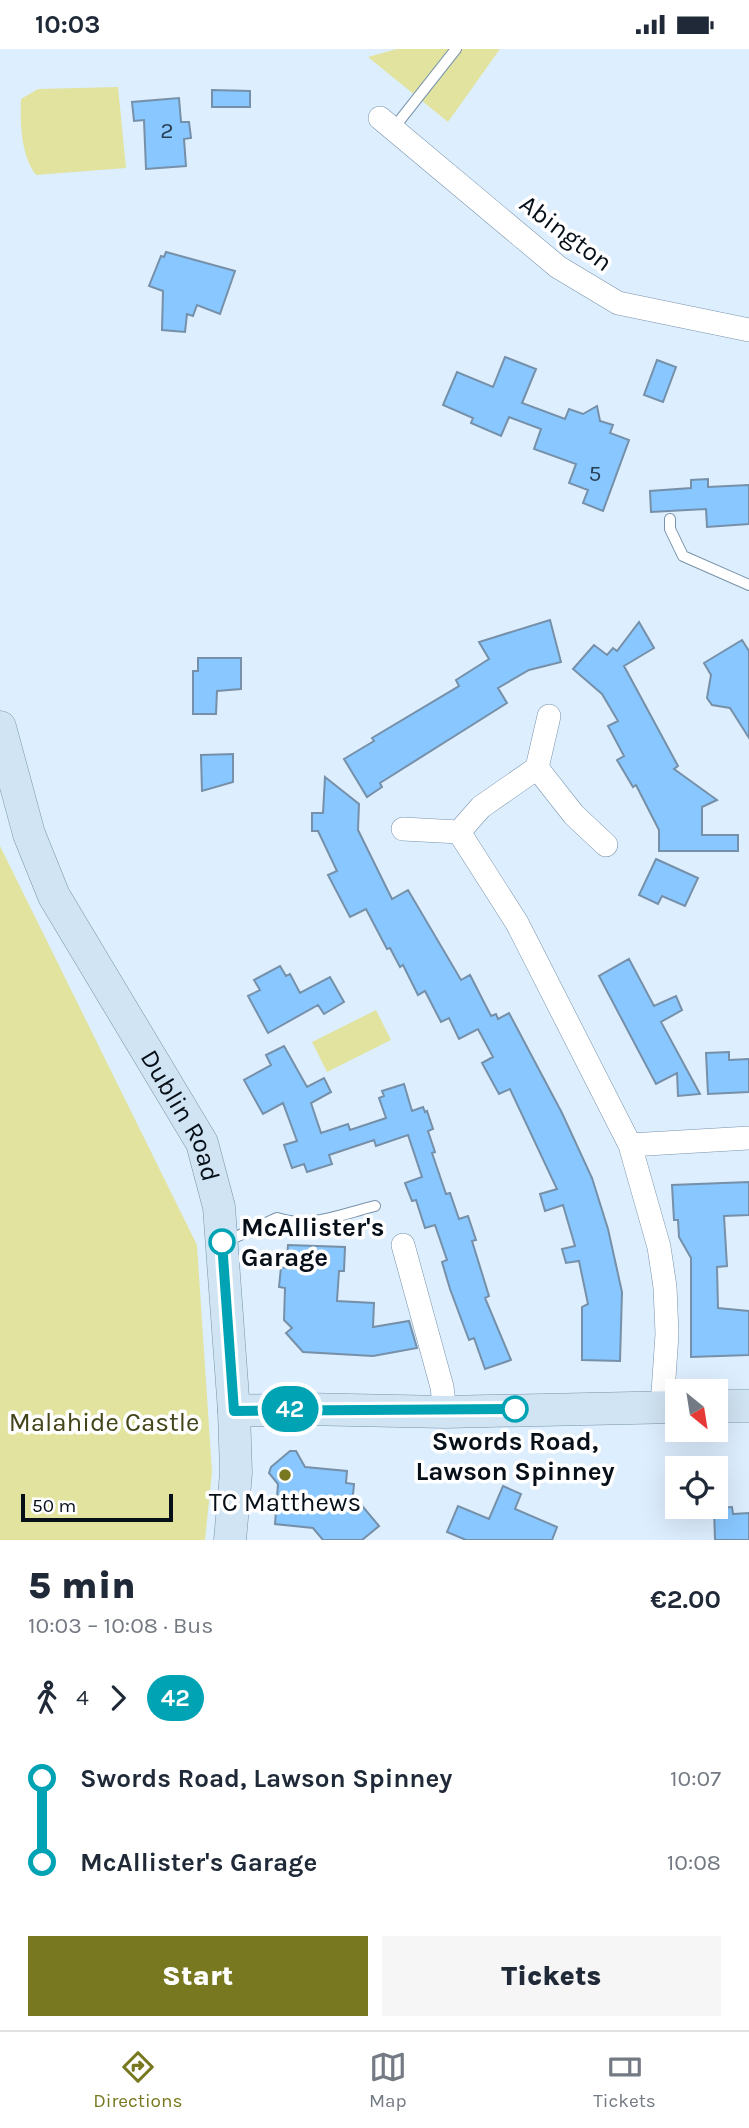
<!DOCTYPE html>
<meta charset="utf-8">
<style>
:root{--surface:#fff;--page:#f6f6f7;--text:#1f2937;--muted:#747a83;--line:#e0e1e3;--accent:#77781f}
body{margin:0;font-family:Karla,sans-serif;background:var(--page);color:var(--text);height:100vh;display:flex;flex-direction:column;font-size:26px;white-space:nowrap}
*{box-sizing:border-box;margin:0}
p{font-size:23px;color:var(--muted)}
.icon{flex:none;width:38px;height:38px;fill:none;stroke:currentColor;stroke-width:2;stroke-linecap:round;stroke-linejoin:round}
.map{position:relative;height:1491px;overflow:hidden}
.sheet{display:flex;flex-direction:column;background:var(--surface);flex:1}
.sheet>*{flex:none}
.badge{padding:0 14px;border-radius:23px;font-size:24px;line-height:46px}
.needle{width:46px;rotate:150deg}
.tools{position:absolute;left:665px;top:1330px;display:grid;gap:14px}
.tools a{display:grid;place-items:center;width:63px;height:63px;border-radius:0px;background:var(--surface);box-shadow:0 7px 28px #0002;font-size:35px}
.scale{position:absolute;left:21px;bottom:18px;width:152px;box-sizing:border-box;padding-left:7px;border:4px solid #071019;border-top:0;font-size:19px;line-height:24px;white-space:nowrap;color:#071019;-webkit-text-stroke:5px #fff;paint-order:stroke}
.map>.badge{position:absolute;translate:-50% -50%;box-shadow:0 0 0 4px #fff}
.legs{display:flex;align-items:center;gap:10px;height:77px;padding:0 28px;font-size:23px}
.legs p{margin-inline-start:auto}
.headline{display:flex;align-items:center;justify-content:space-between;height:119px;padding:0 28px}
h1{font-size:38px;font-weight:800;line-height:52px}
.action{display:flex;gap:14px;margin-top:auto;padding:14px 28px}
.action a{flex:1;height:80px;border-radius:0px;background:var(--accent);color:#fff;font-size:28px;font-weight:800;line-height:80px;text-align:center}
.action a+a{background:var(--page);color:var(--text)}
ul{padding:0 28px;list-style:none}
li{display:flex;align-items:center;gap:24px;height:84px;font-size:26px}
li i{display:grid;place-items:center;width:10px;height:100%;margin:0 9px;background:currentColor}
li i::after{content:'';width:18px;height:18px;margin:-9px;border:5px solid;border-radius:50%;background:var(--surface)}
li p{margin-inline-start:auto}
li:first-child i{background:linear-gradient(#0000 50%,currentColor 0)}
li:last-child i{background:linear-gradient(currentColor 50%,#0000 0)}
.status{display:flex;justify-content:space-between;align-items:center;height:49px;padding:0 35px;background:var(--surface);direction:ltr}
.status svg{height:19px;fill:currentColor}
.menu{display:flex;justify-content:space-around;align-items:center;height:98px;border-top:2px solid var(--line);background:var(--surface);font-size:19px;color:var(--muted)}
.menu a{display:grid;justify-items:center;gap:4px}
.menu .active{color:var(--accent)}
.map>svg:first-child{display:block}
.green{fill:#e1e39f}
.building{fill:#88c7ff;stroke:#7590a8;stroke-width:2}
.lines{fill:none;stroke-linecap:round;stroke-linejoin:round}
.service-casing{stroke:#7893ab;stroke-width:12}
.minor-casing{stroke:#7893ab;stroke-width:24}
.secondary-casing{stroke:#7893ab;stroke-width:33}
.service{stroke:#fff;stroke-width:10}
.minor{stroke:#fff;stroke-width:23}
.secondary{stroke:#d1e4f3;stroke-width:32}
.line-1-casing{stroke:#fff;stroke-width:16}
.line-1{stroke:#00a3b4;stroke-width:10}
.stop-1-dot{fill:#fff;stroke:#00a3b4;stroke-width:3.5}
.poi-dot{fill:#77781f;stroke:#fff;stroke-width:2.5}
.labels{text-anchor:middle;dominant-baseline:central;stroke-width:7;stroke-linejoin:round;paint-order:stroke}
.number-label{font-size:23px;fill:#273e52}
.street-label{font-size:26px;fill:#071019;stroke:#fff}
.stop-label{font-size:26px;font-weight:bold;fill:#071019;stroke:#fff;text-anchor:start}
.park-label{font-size:26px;fill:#434419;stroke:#fff}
.poi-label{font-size:26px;fill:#071019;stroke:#fff}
</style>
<div class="status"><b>10:03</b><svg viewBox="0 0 49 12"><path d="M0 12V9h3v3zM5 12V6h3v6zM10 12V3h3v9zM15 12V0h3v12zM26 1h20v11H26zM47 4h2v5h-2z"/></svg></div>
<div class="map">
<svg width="749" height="1491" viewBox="0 0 749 1491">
<rect width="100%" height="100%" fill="#ddeefe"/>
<!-- green -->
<path class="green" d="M397,0H500L448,73L368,8Z
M118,38L126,119L36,126C21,106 20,75 21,50L38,40Z
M0,797L197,1196L212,1423L205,1491H0Z
M376,961L391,991L327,1023L312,993Z"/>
<!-- building -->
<path class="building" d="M212,41L250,42V58H212Z
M179,49L181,73H189L191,89L184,90L186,117L146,120L144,71L134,72L132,53Z
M166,203L235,222L220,265L197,256L193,267L187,265L185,283L162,281L163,242L149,237L161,207L164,208Z
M505,308L536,320L522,354L565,370L569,360L583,365L597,357L600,372L613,376L610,384L629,391L603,462L583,454L588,441L569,434L576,415L534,400L541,380L509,368L501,387L471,374L473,369L443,356L457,323L493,338Z
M657,311L676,318L663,353L644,346Z
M708,430V438L749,436V475L707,478L706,460L651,463L650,442L691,439V431Z
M550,571L561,613L529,621L498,639L507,654L380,734L382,738L367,748L344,710L374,692L372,689L459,637L456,631L489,610L479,593Z
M639,573L654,599L624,617L678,717L674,720L717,751L702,758V786H738V802H659V781L636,736L633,738L617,711L624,707L608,677L618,672L602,645L573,620L594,596L607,606L613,599L617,602Z
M742,591L749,602V689L730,659L712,656L707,649L711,626L704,614Z
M198,609H241V640L217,642L216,665H193V622H198Z
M233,705V733L202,742L201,706Z
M325,728L359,755L358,781L392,850L408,841L461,931L470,926L491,967L496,965L498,970L509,964L562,1064L592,1129L608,1180L622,1243L620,1312L582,1311V1258L588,1255L579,1212L566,1214L562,1200L575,1197L563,1156L545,1162L540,1145L557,1140L510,1040L499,1045L482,1014L493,1008L478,980L459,990L449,969L441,973L425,942L418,946L403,916L400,918L390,899L387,900L366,860L350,868L328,826L337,822L318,782H312V764H323Z
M656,810L698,829L685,857L662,847L658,855L639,846Z
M629,910L654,957L676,947L682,961L661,973L700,1045L678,1047L677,1024L656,1035L599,927Z
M280,917L286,927L290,925L300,944L330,928L344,953L324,965L318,956L268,984L248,947L260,941L254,931Z
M284,997L307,1038L324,1029L331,1043L311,1054L321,1084L348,1075L350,1081L386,1069L379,1049L384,1047L382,1042L404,1035L412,1062L423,1058L425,1063L427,1062L433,1080L428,1082L435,1103L432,1104L446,1145L450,1144L459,1170L468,1167L476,1191L472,1192L489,1247L485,1249L511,1311L485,1320L474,1289L469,1291L450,1240L442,1213L447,1211L435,1176L425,1179L416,1151L412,1152L405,1134L422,1128L408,1086L376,1097L374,1091L329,1106L332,1115L307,1123L304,1115L292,1119L284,1096L297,1092L283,1054L263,1065L244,1031L271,1016L266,1006Z
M729,1003V1011L749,1010V1043L708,1045L706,1004Z
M749,1133V1166L724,1167L727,1217L717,1218L718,1259L749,1262V1306L691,1308V1209L679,1188L678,1171H674L672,1136Z
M288,1196L345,1198L344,1222H339L337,1252L374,1254L373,1278L409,1272L417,1299L373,1307L303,1303L286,1284L292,1279L284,1271L285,1239L279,1238L281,1218L286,1219Z
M290,1402H296L305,1418L347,1422L346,1434L354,1435L353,1446L379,1477L362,1491H323L313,1479L275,1475L278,1435L269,1424L271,1418Z
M503,1437L521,1445L515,1460L557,1478L552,1491H466L447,1483L458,1457L489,1470Z
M732,1458L733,1465L749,1464V1491H715L714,1459Z"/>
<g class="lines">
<!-- service casing -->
<g class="service-casing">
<path id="service" d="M393,80L456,0
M670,470V480L683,507L749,536
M225,1193L277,1169C310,1180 342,1165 375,1157"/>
</g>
<!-- minor casing -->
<g class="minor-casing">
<path id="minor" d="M380,69L558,218L618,254L749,281
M537,719L549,667
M403,780L459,783
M606,796L574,766L537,719L481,758L459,783L517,874L630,1096L659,1198L665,1238L667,1285L662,1358
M630,1096L749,1089
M403,1196L442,1338L445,1363"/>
</g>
<!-- secondary casing -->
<g class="secondary-casing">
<g id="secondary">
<path id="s1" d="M0,678L29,785L54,847L202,1094L219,1158L234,1362L236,1424L230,1491"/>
<path d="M716,1357H749"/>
<path d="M234,1362L303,1360L445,1363L677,1358"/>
</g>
</g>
<!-- service -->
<use href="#service" class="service"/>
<!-- minor -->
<use href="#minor" class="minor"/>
<!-- secondary -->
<use href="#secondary" class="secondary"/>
</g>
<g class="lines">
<!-- line-1 casing -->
<g class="line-1-casing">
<path id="line-1" d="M222,1193L234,1362L515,1360"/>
</g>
<!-- line-1 -->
<use href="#line-1" class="line-1"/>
</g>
<!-- markers -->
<g class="stop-1-dot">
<circle cx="222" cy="1193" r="12"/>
<circle cx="515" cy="1360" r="12"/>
</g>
<circle class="poi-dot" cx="285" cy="1426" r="7"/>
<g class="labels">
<!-- number labels -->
<g class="number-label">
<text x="167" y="81">2</text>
<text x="595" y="424">5</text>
</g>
<!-- street labels -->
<g class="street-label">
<text transform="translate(566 184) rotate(37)">Abington</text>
<text stroke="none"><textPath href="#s1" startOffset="432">Dublin Road</textPath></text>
</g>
<!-- stop labels -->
<g class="stop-label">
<text x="241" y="1178">McAllister's<tspan x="241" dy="30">Garage</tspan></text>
<text x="515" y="1392" text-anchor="middle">Swords Road,<tspan x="515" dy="30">Lawson Spinney</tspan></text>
</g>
<!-- park labels -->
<g class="park-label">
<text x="104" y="1373">Malahide Castle</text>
</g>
<!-- poi labels -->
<g class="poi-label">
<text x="285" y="1453">TC Matthews</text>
</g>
</g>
</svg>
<div class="tools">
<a><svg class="needle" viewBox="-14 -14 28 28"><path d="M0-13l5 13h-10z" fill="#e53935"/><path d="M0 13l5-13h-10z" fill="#747a83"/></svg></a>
<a><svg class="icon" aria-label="locate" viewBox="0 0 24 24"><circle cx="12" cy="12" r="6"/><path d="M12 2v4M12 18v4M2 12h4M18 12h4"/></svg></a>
</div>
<div class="scale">50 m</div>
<b class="badge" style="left:290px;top:1360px;background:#00a3b4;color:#fff">42</b>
</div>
<section class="sheet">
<div class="headline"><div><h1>5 min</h1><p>10:03 – 10:08 · Bus</p></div><b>€2.00</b></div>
<div class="legs"><svg class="icon" aria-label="walk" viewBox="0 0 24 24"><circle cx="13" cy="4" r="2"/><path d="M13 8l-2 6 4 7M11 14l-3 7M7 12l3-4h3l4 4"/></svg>4<svg class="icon" aria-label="forward" viewBox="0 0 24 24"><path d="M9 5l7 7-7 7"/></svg><b class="badge" style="background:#00a3b4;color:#fff">42</b></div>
<ul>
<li><i style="color:#00a3b4"></i><b>Swords Road, Lawson Spinney</b><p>10:07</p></li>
<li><i style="color:#00a3b4"></i><b>McAllister's Garage</b><p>10:08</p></li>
</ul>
<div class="action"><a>Start</a><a>Tickets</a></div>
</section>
<nav class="menu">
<a class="active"><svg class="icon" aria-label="directions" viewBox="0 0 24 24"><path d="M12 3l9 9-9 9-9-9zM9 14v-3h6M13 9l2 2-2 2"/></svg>Directions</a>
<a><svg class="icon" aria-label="map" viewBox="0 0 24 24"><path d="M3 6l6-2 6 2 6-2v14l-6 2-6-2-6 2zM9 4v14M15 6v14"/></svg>Map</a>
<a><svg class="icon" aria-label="tickets" viewBox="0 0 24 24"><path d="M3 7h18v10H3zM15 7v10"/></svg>Tickets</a>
</nav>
